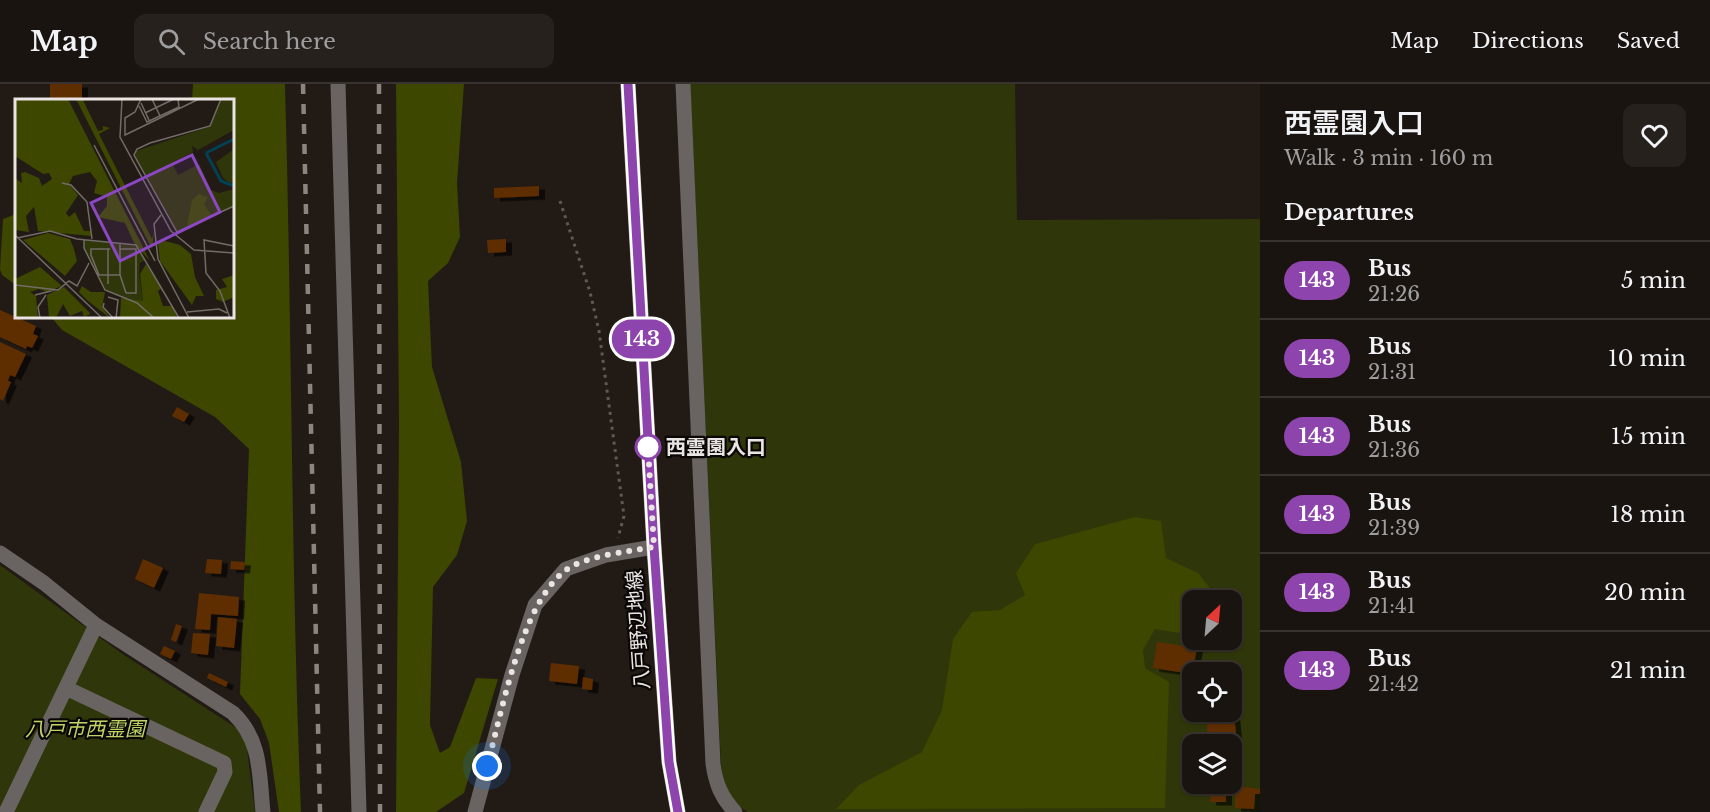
<!DOCTYPE html>
<meta charset="utf-8">
<style>
:root{--surface:#1a1410;--page:#27211e;--text:#f1f3f6;--muted:#9f9e9f;--line:#383330}
body{margin:0;font-family:"Libre Baskerville","Noto Sans JP",serif;background:var(--page);color:var(--text);height:100vh;display:flex;flex-direction:column;font-size:22px;white-space:nowrap}
*{box-sizing:border-box;margin:0}
p{font-size:20px;color:var(--muted)}
.icon{flex:none;width:33px;height:33px;fill:none;stroke:currentColor;stroke-width:2;stroke-linecap:round;stroke-linejoin:round}
.map{position:relative;flex:1;overflow:hidden}
.sheet{display:flex;flex-direction:column;background:var(--surface);width:450px}
.sheet>*{flex:none}
.badge{padding:0 12px;border-radius:20px;font-size:21px;line-height:39px}
.needle{width:39px;rotate:26deg}
.fabs{position:absolute;left:1182px;top:506px;display:grid;gap:12px}
.fabs a{display:grid;place-items:center;width:60px;height:60px;border-radius:12px;background:var(--surface);box-shadow:0 2px 4px #0004,0 0 0 2px var(--line);font-size:30px}
.you{position:absolute;width:30px;height:30px;margin:-15px;border:4px solid #fff;border-radius:50%;background:#1a73e8;box-shadow:0 0 0 9px #1a73e833}
.map>.badge{position:absolute;translate:-50% -50%;box-shadow:0 0 0 3px #fff}
h2{padding:0 24px;font-size:22px;line-height:54px}
.round{display:grid;place-items:center;flex:none;width:63px;height:63px;border-radius:12px;background:var(--page)}
.headline{display:flex;align-items:center;justify-content:space-between;height:102px;padding:0 24px}
h1{font-size:28px;font-weight:600;line-height:45px}
ul{padding:0;list-style:none}
li{display:flex;align-items:center;gap:18px;height:78px;padding:0 24px;border-top:2px solid var(--line)}
li div{flex:1}
li b{display:block;font-size:22px}
li em{font-style:normal}
li .badge{min-width:66px;font-weight:700;text-align:center}
header{display:flex;align-items:center;gap:36px;box-sizing:border-box;height:84px;padding:0 30px;background:var(--surface);border-bottom:2px solid var(--line)}
header strong{font-size:28px}
nav{display:flex;gap:33px;margin-inline-start:auto;font-size:21px}
.search{width:420px;height:54px;background:var(--page);display:flex;align-items:center;gap:15px;box-sizing:border-box;padding:0 21px;border-radius:12px;color:var(--muted);font-size:22px}
main{display:flex;flex:1;min-height:0}
.map>svg:first-child{display:block}
.green{fill:#2f3609;fill-rule:evenodd}
.forest{fill:#3d4700}
.building{fill:#5f2e00;filter:url(#shadow)}
.lines{fill:none;stroke-linecap:round;stroke-linejoin:round}
.path{stroke:#5f5853;stroke-width:3;stroke-dasharray:3 4.5;stroke-linecap:butt}
.minor{stroke:#696462;stroke-width:15}
.major{stroke:#b7aea9;stroke-width:15}
.rail{stroke:#8b8480;stroke-width:4.5;stroke-dasharray:10 10;stroke-linecap:butt}
.line-casing{stroke:#fff;stroke-width:14}
.line{stroke:#8e44ad;stroke-width:9}
.walk{stroke:#eae5e2;stroke-width:6;stroke-dasharray:0 10.8}
.stop-dot{fill:#fff;stroke:#8e44ad;stroke-width:3}
.labels{text-anchor:middle;dominant-baseline:central;stroke-width:4.5;stroke-linejoin:round;paint-order:stroke}
.stop-label{font-size:20px;font-weight:bold;fill:#eae5e2;stroke:#090605;text-anchor:start}
.street-label{font-size:20px;fill:#eae5e2;stroke:#090605}
.park-label{font-size:20px;font-style:italic;fill:#bfd464;stroke:#090605}
.inset-river{fill:none;stroke:#024054;stroke-width:3}
.inset-road{fill:none;stroke:#726b67;stroke-width:1.5}
.view{fill:#8c48c4;fill-opacity:0.15;stroke:#8c48c4;stroke-width:3}
.inset-edge{fill:none;stroke:#eae5e2;stroke-width:3}
</style>
<header>
<strong>Map</strong>
<div class="search"><svg class="icon" aria-label="search" viewBox="0 0 24 24"><circle cx="10" cy="10" r="6"/><path d="M15 15l6 6"/></svg>Search here</div>
<nav><a>Map</a><a>Directions</a><a>Saved</a></nav>
</header>
<main>
<div class="map">
<svg width="1260" height="728" viewBox="0 0 1260 728">
<defs>
<filter id="shadow"><feDropShadow dx="6" dy="3.5" stdDeviation="0" flood-color="#0009"/></filter>
</defs>
<rect width="100%" height="100%" fill="#221a15"/>
<!-- green -->
<path class="green" d="M690,0H1015L1017,136L1260,135V728H748C730,718 724,700 721,681ZM1192,516H1232V555H1192ZM1192,588H1232V627H1192ZM1192,660H1232V699H1192Z
M0,481L124,571L235,643L246,657L255,728H0Z"/>
<!-- forest -->
<path class="forest" d="M193,0H285C292,243 291,485 301,728H279L269,659L260,635L240,610L249,365L215,333L62,246L51,233L232,232V16H192Z
M396,0H464L457,99L460,153L448,179L428,197L432,283L461,378L467,437L457,471L433,503L430,641L440,669L450,663L476,594L498,595L464,709L436,728H396L399,340Z
M16,130V201L2,191L0,185L3,135Z
M1135,433L1161,437L1166,474L1198,489L1218,514L1192,516V551L1155,545L1143,566L1145,584L1169,598L1165,724L836,725L859,701L922,668L942,626L953,555L972,528L1000,526L1025,511L1016,489L1035,460Z"/>
<!-- building -->
<path class="building" d="M50,0H82V16H50Z
M539,102V112L494,114V104Z
M506,155V168L488,169L487,156Z
M0,226L36,242L33,250L38,252L32,264L27,262L26,265L0,253Z
M0,258L26,270L15,293L10,291L8,297L11,298L3,317L0,315Z
M177,323L189,330L184,338L172,332Z
M143,475L163,484L154,504L135,495Z
M207,475L222,476L221,490L205,489Z
M231,477L245,478L244,486L230,485Z
M199,509L239,513L238,532L211,530L210,546L195,545Z
M218,533L237,535L234,564L216,562Z
M176,540L182,542L176,558L171,556Z
M193,549L210,550L208,571L191,569Z
M1157,558L1197,564L1192,590L1153,584Z
M164,562L175,567L171,575L160,570Z
M551,579L579,582L577,600L549,597Z
M209,589L228,598L226,603L207,594Z
M583,593L593,595L592,606L582,605Z
M1234,631L1237,660H1209L1206,634Z
M1235,702L1260,705V710H1255L1254,725L1235,724Z
M1211,708H1226V718H1210Z"/>
<g class="lines">
<!-- path -->
<path class="path" d="M560,117L590,208L599,247L624,432L618,454"/>
<!-- minor -->
<path class="minor" d="M338,0L359,728
M683,0L713,680C716,700 721,713 735,728
M0,469L44,499L96,541L233,629C262,657 259,690 263,728
M66,604L224,679L225,688L206,728
M6,728L96,541
M475,728L512,591L535,521L566,485L606,471L654,463"/>
<!-- major -->
<path class="major" d="M628,0L654,463L669,678L678,728"/>
<!-- rail -->
<path class="rail" d="M303,0L320,728
M379,0L380,728"/>
</g>
<g class="lines">
<!-- line casing -->
<g class="line-casing">
<path id="line" d="M628,0L654,463L669,678L678,728"/>
</g>
<!-- line -->
<use href="#line" class="line"/>
<!-- walk -->
<path class="walk" d="M487,682C502,629 521,519 566,486C584,472 631,467 654,463L648,363"/>
</g>
<!-- markers -->
<circle class="stop-dot" cx="648" cy="363" r="12"/>
<g class="labels">
<!-- stop labels -->
<g class="stop-label">
<text x="666" y="363">西霊園入口</text>
</g>
<!-- street labels -->
<g class="street-label">
<text transform="translate(638 546) rotate(-94)">八戸野辺地線</text>
</g>
<!-- park labels -->
<g class="park-label">
<text x="85" y="645">八戸市西霊園</text>
</g>
</g>
<!-- overview -->
<g transform="translate(15 15)">
<rect width="219" height="219" fill="#221a15"/>
<path d="M207,0H219V31L183,51L177,47L178,53L157,64L163,76L184,65L196,91L204,94L219,90V107L163,133L120,57L121,52L194,28ZM219,50V83L215,84L208,79L201,63ZM70,141L122,147L130,161L125,164L124,175L128,202H117L91,191L69,148Z" fill="#2f3609"/>
<path d="M0,0H53L135,162L119,144L110,124L83,118L92,107V98L79,94L82,82L75,73L58,77L54,85L63,96L51,114L54,118L60,113L69,132H76V137L23,132L19,108L11,117L14,133L0,131V79L7,84L6,74L10,73L24,79L27,87L37,80L34,74L28,75L0,57ZM61,0L68,1L83,32L88,31V27L95,29L84,35L137,140L139,133L137,150ZM184,95L193,98L189,105L197,117L172,127L177,101ZM33,134L55,140L59,150L62,162L50,177L8,141ZM150,142L165,146L176,155L180,178L189,197H181L177,206L145,162L143,144ZM131,165L147,189L143,192L148,207H157L162,219H105L106,199L128,202L125,175ZM25,168L47,187L32,193L24,190L15,193L21,197L23,219H0V180ZM219,176V198L208,203L201,200V191L212,188L207,180ZM67,187L76,193H90L87,208L95,219L73,202L64,193ZM49,188L75,214V215L69,218L67,212L55,217L48,205L42,217L34,219L32,196Z" fill="#3d4700"/>
<path class="inset-river" d="M191,54L206,82L219,87M191,54L219,40"/>
<path class="inset-road" d="M107,0L105,38L156,132L179,151L219,154M126,0L120,13L110,19V36L184,0M137,0L145,17M206,0L195,27L135,44L122,50L119,56L162,133L219,107M126,4L134,21M124,7L132,23L164,8L163,0M130,14L159,0M79,46L140,162M47,84L56,86L72,103L77,140M146,116L139,125L143,160L174,219M0,136L87,219M2,139L35,132L62,140L121,146L164,219M69,140V149L90,191L122,204L139,219M105,144V176L111,194M93,150V185M95,150H76V156L84,176H105M105,150H121V194H111M0,186L43,191L54,182L62,187L74,164M20,196L40,191M93,198L103,201L101,219M89,204L88,208L98,219M172,213L204,210L212,214M25,219L23,208L31,196M215,219L205,192L191,174L189,141L219,147"/>
<path class="view" d="M177,56L205,113L105,162L76,104Z"/>
<rect width="219" height="219" class="inset-edge"/>
</g>
</svg>
<div class="fabs">
<a><svg class="needle" viewBox="-14 -14 28 28"><path d="M0-13l5 13h-10z" fill="#e53935"/><path d="M0 13l5-13h-10z" fill="#9f9e9f"/></svg></a>
<a><svg class="icon" aria-label="locate" viewBox="0 0 24 24"><circle cx="12" cy="12" r="6"/><path d="M12 2v4M12 18v4M2 12h4M18 12h4"/></svg></a>
<a><svg class="icon" aria-label="layers" viewBox="0 0 24 24"><path d="M12 4l9 5-9 5-9-5zM3 14l9 5 9-5"/></svg></a>
</div>
<div class="you" style="left:487px;top:682px"></div>
<b class="badge" style="left:642px;top:255px;background:#8e44ad;color:#fff">143</b>
</div>
<section class="sheet">
<div class="headline"><div><h1>西霊園入口</h1><p>Walk · 3 min · 160 m</p></div><a class="round"><svg class="icon" aria-label="heart" viewBox="0 0 24 24"><path d="M12 20l-8-8c-3-5 5-10 8-4 3-6 11-1 8 4z"/></svg></a></div>
<h2>Departures</h2>
<ul>
<li><span class="badge" style="background:#8e44ad;color:#fff">143</span><div><b>Bus</b><p>21:26</p></div><em>5 min</em></li>
<li><span class="badge" style="background:#8e44ad;color:#fff">143</span><div><b>Bus</b><p>21:31</p></div><em>10 min</em></li>
<li><span class="badge" style="background:#8e44ad;color:#fff">143</span><div><b>Bus</b><p>21:36</p></div><em>15 min</em></li>
<li><span class="badge" style="background:#8e44ad;color:#fff">143</span><div><b>Bus</b><p>21:39</p></div><em>18 min</em></li>
<li><span class="badge" style="background:#8e44ad;color:#fff">143</span><div><b>Bus</b><p>21:41</p></div><em>20 min</em></li>
<li><span class="badge" style="background:#8e44ad;color:#fff">143</span><div><b>Bus</b><p>21:42</p></div><em>21 min</em></li>
</ul>
</section>
</main>
